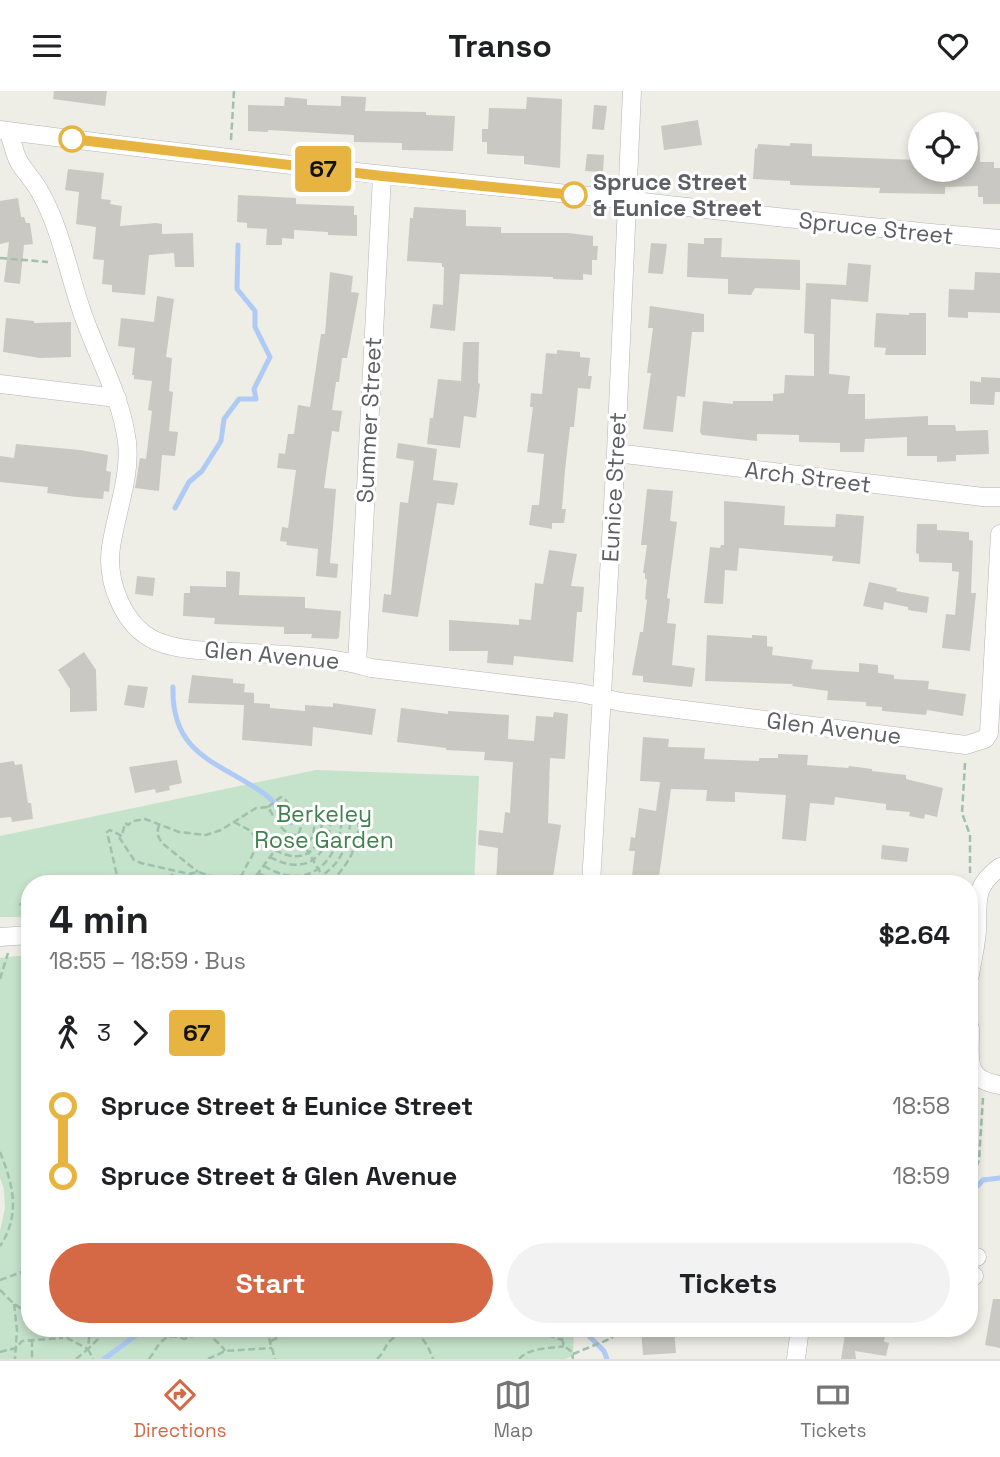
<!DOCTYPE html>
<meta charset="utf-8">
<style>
:root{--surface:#fff;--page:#f2f2f2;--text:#202124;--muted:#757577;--line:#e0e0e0;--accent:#d56845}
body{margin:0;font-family:"Space Grotesk",sans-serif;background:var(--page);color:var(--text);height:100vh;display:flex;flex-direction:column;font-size:26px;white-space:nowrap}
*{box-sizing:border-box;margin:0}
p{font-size:23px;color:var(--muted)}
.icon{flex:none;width:38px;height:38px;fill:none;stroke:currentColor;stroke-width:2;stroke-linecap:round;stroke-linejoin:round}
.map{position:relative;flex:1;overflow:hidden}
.panel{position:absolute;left:21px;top:784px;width:957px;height:462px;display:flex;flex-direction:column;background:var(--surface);border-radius:28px;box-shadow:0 4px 10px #0003}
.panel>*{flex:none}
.badge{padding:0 14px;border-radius:5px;font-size:24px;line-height:46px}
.buttons{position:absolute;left:908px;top:21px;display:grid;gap:14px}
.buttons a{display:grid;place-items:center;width:70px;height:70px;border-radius:50%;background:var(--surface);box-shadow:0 4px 10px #0003;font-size:35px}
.map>.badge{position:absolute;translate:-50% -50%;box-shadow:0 0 0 4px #fff}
.legs{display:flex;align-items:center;gap:10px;height:77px;padding:0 28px;font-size:23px}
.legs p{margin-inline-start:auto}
.headline{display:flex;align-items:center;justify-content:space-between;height:119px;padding:0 28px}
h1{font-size:38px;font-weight:700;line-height:52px}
.button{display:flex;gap:14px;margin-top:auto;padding:14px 28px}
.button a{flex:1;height:80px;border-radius:42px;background:var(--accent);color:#fff;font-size:28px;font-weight:700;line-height:80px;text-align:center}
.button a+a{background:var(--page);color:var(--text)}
ul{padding:0 28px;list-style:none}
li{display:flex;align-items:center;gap:24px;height:70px;font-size:26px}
li i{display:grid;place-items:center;width:10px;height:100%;margin:0 9px;background:currentColor}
li i::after{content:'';width:18px;height:18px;margin:-9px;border:5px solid;border-radius:50%;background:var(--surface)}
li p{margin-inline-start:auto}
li:first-child i{background:linear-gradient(#0000 50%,currentColor 0)}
li:last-child i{background:linear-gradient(currentColor 50%,#0000 0)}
header{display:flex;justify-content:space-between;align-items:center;height:91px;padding:0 28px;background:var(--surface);font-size:32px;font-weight:700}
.menu{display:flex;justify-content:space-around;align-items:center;height:98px;border-top:2px solid var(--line);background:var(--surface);font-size:19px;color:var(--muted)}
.menu a{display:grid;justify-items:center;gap:4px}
.menu .current{color:var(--accent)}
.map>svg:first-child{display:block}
.green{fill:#c5e2ca}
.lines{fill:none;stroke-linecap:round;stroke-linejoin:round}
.stream{stroke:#afcbf5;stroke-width:5}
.building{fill:#c9c8c2}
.minor-casing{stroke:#b3b4b9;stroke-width:19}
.path{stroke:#9ec0ad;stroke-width:2.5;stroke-dasharray:7 3.5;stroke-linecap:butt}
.minor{stroke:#fff;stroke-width:18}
.line-1-casing{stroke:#fff;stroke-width:16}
.line-1{stroke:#e7b441;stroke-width:10}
.stop-1-dot{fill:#fff;stroke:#e7b441;stroke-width:3.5}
.labels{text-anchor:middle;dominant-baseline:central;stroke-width:6;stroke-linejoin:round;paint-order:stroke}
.stop-label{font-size:23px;font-weight:bold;fill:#5d5f64;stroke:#fff;text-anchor:start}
.street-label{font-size:23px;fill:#5d5f64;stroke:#fff}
.park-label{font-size:23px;fill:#40814e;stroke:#fff}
</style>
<header><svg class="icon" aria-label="menu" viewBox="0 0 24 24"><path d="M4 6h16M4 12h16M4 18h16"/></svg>Transo<svg class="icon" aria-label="heart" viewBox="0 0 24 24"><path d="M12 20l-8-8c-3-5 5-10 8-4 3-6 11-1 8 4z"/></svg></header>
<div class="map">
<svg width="1000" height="1268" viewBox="0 0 1000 1268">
<rect width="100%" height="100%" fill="#eeede6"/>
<!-- green -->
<path class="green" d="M316,679L479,685L474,793H30V826H0V745Z
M18,865L30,866V1237H574L573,1265L565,1268H0V1140L5,1117L4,1098L0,1087V867Z"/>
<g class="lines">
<!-- stream -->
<path class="stream" d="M175,417L189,391L202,380L221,350L224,328L239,308H256L254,298L270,266L255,236V220L237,198L238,154
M173,596C171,666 221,671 266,704C277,712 281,723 291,732
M970,1103L983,1089L1000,1087
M581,1237L604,1260L607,1268
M104,1268L146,1237"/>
</g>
<!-- building -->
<path class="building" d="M54,0H107L105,15L53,8Z
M341,5L366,6L365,20L426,21V24L455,25L453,60L402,59V52L354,51V44L268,39V41L248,40V14L284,15L285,6L307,8V14L341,15Z
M527,6L562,8L560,77L524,73V65L487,63V51H482V38H488L489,17L526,18Z
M594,14L607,15L604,39L592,38Z
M698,29L702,54L664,59L661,35Z
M979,41L980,71H994V77H1000V113H983V106H978V95L945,96V103L879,102L880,97L790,94V90L753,88L755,57L757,58L758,53L790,55V52L812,53V65L918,69L917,79H966V42Z
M587,63L604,64L603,81L585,80Z
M68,78L104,82L101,108L111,109L110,113L122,115L120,135L156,132L162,133V143L193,142L194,176H175L174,162L149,164L145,204L112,201V194L102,193L104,169L93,168L96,136L76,133L79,101L65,99Z
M238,104L296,107V113L354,115V124H357V145L328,144V141L294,139V148L282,147V154H266L267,138L247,137V132L237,131Z
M18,107L21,126H24L26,132H30L33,153L24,154L20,193L4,191L9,151L0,153V110Z
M414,116L466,119V135L501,136V142H568L593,145V155H598L597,169H592V184L583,183V189L553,188V186L460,183L455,240L430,237L433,213L443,214L444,176H442V172L407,170L410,127H413Z
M704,147H722L721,166L800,169V199L755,197L751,204L728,203V188L687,186L688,152L704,153Z
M651,152L667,153L663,183L648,182Z
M848,172L871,174L868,211L831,208L829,283L850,285L848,303H865V328L928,325V334H955L956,340L988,339L989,363L956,364V370L937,371V365H907V346L865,348L864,361H840V352L799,351V344L757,343V350L702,344L700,341L703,310L733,313V310H773V303L784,302L785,284L814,285V243L804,242L806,192L846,194Z
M330,181L353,185L351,201L359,202L347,267H342L339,291H336L332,319L342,320L339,341L332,340L324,397L336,398L330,472L338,473L337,487L316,485L318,458L286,454L287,451L280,450L282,436L288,437L296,379L277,377L279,362L285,363L288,343H294L298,314L310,316L321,243H325Z
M975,181L1000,182V222L968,221V227L948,226L949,198L974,199Z
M157,205L174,208L166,266L172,267L169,300L173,301L169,340L178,341L175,365L162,364L159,400L135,397L140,367L146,368L152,320L148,319L152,290L134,288V284H132L135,257L118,255L121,227L154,231Z
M650,215L704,223V241H692L685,306L677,305L673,341L643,338L651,282H647L653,237H648Z
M876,222L909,224V222H926V264H885L886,257L874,256Z
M6,227L34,230V232L71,231V266L40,267L3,261Z
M463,251H479L478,292L480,293L476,327L464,325L460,357L427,353L430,327H433L438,288L461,290Z
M557,259L580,261V266L590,267L588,285H592L590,298L578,297L574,336H570L565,379L562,418H566L564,432H552V438L529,434L532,414H539L544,363L527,361L533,316H530L531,302L542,303L546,262L557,263Z
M981,286L1000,287V301H995L994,314L970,313V290L981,291Z
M398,352L437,358L433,389L458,392L454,414L437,412L418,526L382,521L384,503L391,504L400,411L408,412L414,370L396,367Z
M16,353L80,359L108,364L106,380L111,381L109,401L104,400L103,408L77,406L47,402L48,396L0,391V365L14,367Z
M647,398L673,400L670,430L677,431L667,507L670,508L667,532L676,533L672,574L695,577L692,596L643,591V585L632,584L640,541H643L647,509L645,508L647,488H645V482H643L647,454H641Z
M724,410L785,415L784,434L835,436L836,423L864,425L860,473L832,470L833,465L739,457L737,480L725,479L723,513L704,512L710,456L720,457L721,454H724Z
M917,433H937V439L969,441V449L973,450L971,502H976L970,560L942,557L946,523L955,524L959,481L952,480V472L919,471V463L916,462Z
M549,459L577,463L571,495L584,496L582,521H577L573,571L514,565L513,574L487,572L488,560H449V529L519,534V528L531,529L535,492L543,493Z
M226,480L240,481L239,504L305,506V517L341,520L339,546L337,548L311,547L312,543H284V536L214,533L215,527L183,525L184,502H190V495L226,496Z
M137,485L155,487L153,505L135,503Z
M869,491L897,497L896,500L929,506L927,522L908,519V516L884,511L883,519L863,515Z
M707,544L752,547V544L767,545V555L773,556L772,564L813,569L811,578L859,581V572L878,574V582L894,584V588L929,590L928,598L966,603L963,625L927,619L926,624L882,620V616L866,615V611L827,609L828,600L792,595L793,593L705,590Z
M84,561L96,579L97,620L70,621V598L58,579Z
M192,584L233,588V592L245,593L244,601L254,602V612L270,613V617L305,620V614L333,616V612L376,618L372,644L313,636L312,655L242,649L244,614L188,612Z
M128,594L148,596L144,617L124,614Z
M401,617L448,623V620L509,624L508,648L534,650L536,625L553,626L554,621L568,623L565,668L550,667L548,732L561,734L552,793H496L498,757L478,754L479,739L503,742L505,721L510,722L513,671L484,669L485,661L446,659V657L397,651Z
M643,646L669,648L668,656L705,657L704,668L759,670V667H778V663L808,664L807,674L848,677L849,675L872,678V680L906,684V688L943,697L937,726L925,723L924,728L909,725L910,721L886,719V713L835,706L834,714L810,712L806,750L782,748L786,704L735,701V711L706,710L707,699L671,698L658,793H631L635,760H629L631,746L635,747L639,717L656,720L660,691L640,690Z
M177,669L182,692L169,695L170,699L156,702L155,698L135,702L129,676Z
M14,670L15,674L22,673L28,712H31L33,728L12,731L11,726L0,727V672Z
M882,754L909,757L907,771L881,768Z
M993,1208H1000V1257L985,1254Z
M650,1237H674L676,1262L643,1264L641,1238Z
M846,1237H886L884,1251L889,1252L886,1265L855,1260L856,1268H841Z"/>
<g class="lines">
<!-- minor casing -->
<g class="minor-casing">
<path id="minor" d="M0,39C196,65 393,85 589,105C726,120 863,137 1000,148
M9,41C12,50 14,62 19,71C25,81 34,90 40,101C61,138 68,181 82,221C97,265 121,304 127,351C131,386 116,421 111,456C106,490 123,535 156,550C180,560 209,560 235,561C280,564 327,564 371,577L581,602L621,611L966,654L985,648L989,642L1000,443
M0,293L117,307
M616,362L983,406H1000
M357,573L382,85
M591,793L616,362L632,0
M0,846L30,844
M970,884C972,870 976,855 977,840C978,810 973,796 1000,776
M970,937C971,968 962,988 1000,994
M970,1166H977
M970,1184L974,1185
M796,1268L800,1237"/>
</g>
<!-- path -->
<path class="path" d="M231,49L234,0
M0,167L48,171
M965,672L962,722L970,744V782
M268,716L281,706L284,707L303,731
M234,731L251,740C263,757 248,768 242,784
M304,731L359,722C359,754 352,770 329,793
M159,734L157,743L162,752L198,781
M119,746L134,769L141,772L189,783L198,781L217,787L242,784L255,793
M280,753L289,757L305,756L313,745L315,730
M306,757L327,793
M275,759C304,775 322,759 322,728
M270,766C307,786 329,765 331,727
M264,775C308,802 340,771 342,725
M258,782L283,793
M119,793L107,741L110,739L122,745L125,732L128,734L133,730L145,728L179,741L206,744L221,739L256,717L268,716C275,727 283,746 298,744L303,731
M160,793L172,786V780
M250,793L287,743
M306,793C339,779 349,758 351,723
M19,814L30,808
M0,888L8,862
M0,1061C13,1093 21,1124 0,1155
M970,1083L974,1082L979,1069L983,1007
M0,1189L30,1178
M0,1199L14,1213L30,1223
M14,1213L17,1239L15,1268
M48,1237L88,1258L109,1237
M266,1237L275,1268
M528,1237L562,1249
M559,1237L564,1255L572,1261L573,1268
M207,1240C212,1249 220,1251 225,1260
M32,1249V1268
M271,1250L296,1237
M88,1258L93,1268
M0,1261L16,1257L22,1250L63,1247
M573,1263L612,1247L610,1237
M76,1268L88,1258L90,1237
M149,1268C159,1255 163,1239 184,1248L217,1237
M208,1268L225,1260L272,1257
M377,1268C384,1262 385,1254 391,1249C396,1244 400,1244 404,1237C422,1243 427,1252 433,1268
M519,1268C530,1256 549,1258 564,1255"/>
<!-- minor -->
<use href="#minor" class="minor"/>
</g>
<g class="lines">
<!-- line-1 casing -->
<g class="line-1-casing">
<path id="line-1" d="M72,48L382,85L574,104"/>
</g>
<!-- line-1 -->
<use href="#line-1" class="line-1"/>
</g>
<!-- markers -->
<g class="stop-1-dot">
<circle cx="72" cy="48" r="12"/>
<circle cx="574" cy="104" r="12"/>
</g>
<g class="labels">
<!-- stop labels -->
<g class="stop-label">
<text x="593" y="91">Spruce Street<tspan x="593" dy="26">&amp; Eunice Street</tspan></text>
</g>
<!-- street labels -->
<g class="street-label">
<text transform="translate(876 137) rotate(6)">Spruce Street</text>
<text transform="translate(369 329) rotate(-87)">Summer Street</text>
<text transform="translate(808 386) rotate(7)">Arch Street</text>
<text transform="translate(614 396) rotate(-87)">Eunice Street</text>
<text transform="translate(272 564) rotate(5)">Glen Avenue</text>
<text transform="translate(834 637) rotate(7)">Glen Avenue</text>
</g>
<!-- park labels -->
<g class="park-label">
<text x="324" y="723">Berkeley<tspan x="324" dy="26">Rose Garden</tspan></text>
</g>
</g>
</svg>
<div class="buttons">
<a><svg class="icon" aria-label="locate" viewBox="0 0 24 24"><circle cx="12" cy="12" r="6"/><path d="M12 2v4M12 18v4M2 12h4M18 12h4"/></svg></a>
</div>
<b class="badge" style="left:323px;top:78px;background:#e7b441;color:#111">67</b>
<section class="panel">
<div class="headline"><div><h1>4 min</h1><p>18:55 – 18:59 · Bus</p></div><b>$2.64</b></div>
<div class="legs"><svg class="icon" aria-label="walk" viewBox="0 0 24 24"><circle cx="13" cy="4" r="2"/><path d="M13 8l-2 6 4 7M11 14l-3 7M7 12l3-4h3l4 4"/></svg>3<svg class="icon" aria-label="forward" viewBox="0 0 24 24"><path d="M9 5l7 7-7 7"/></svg><b class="badge" style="background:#e7b441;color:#111">67</b></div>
<ul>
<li><i style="color:#e7b441"></i><b>Spruce Street &amp; Eunice Street</b><p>18:58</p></li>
<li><i style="color:#e7b441"></i><b>Spruce Street &amp; Glen Avenue</b><p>18:59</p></li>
</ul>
<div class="button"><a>Start</a><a>Tickets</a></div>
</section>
</div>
<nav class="menu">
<a class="current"><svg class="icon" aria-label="directions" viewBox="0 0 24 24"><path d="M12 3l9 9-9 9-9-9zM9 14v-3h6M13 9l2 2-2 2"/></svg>Directions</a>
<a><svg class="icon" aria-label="map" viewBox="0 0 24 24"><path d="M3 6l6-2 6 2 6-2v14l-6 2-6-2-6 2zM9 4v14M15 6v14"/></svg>Map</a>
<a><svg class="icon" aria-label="tickets" viewBox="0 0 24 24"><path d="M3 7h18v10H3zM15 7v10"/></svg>Tickets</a>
</nav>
